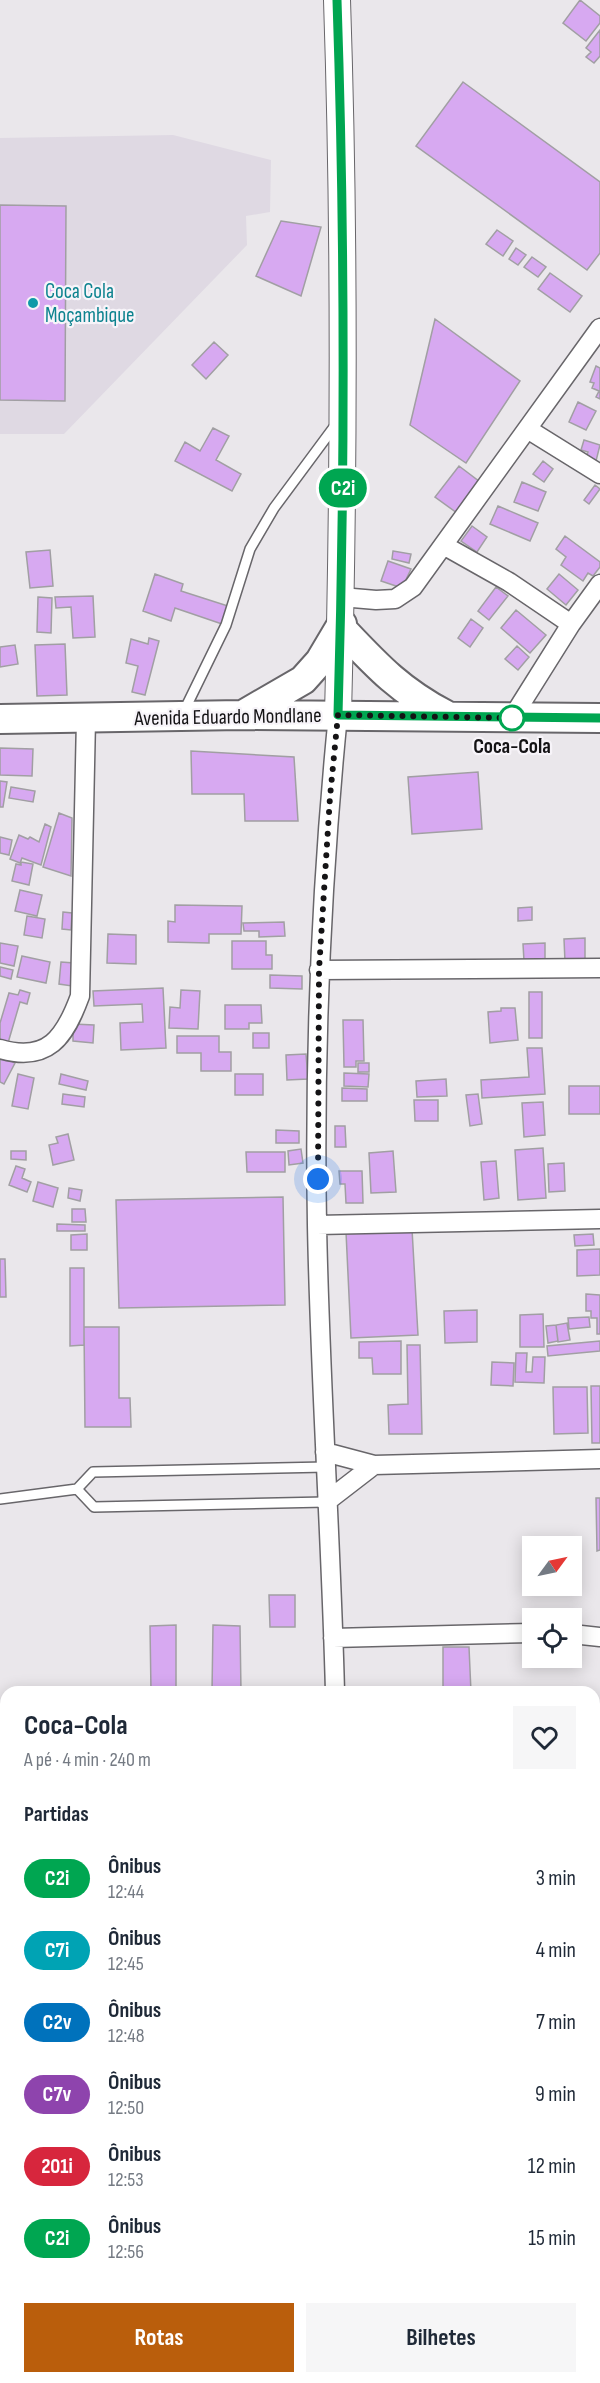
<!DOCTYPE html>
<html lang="pt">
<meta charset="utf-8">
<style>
:root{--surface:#fff;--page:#f6f6f7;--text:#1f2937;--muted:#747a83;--accent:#ba5e0c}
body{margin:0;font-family:"Sofia Sans Condensed",sans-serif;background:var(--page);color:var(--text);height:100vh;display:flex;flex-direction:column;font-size:22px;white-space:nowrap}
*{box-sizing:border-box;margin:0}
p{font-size:20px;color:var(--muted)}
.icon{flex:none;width:33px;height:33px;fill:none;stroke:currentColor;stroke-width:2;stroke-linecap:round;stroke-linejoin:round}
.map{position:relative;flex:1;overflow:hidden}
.panel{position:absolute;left:0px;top:1686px;width:600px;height:698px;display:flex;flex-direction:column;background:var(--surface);border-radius:18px 18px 0 0;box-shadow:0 3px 15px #0003}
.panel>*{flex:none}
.badge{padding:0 12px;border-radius:20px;font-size:21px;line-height:39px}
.needle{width:39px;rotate:57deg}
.controls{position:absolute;left:522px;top:1536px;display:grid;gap:12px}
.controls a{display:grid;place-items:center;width:60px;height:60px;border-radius:0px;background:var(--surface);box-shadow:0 3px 15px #0003;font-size:30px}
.you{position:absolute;width:30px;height:30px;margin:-15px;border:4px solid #fff;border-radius:50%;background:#1a73e8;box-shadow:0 0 0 9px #1a73e833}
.map>.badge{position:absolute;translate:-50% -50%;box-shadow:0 0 0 3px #fff}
h2{padding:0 24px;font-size:22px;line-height:54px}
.round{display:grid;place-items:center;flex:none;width:63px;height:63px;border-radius:0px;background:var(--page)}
.headline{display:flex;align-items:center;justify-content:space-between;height:102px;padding:0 24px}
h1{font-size:28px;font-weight:700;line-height:45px}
.primary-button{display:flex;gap:12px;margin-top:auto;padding:12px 24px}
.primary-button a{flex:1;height:69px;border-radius:0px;background:var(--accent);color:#fff;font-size:24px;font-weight:700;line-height:69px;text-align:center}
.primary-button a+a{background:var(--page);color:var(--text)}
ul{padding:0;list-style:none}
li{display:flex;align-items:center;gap:18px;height:72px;padding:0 24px}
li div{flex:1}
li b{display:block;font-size:22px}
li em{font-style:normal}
li .badge{min-width:66px;font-weight:700;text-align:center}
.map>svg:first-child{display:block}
.built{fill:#dfd9e3}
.building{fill:#d7a9f1;stroke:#a19fa3;stroke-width:1.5}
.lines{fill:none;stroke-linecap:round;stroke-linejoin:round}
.service-casing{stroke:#68666a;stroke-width:12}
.minor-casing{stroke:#68666a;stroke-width:21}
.secondary-casing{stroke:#68666a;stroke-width:28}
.primary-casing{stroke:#68666a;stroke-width:32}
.service{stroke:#fff;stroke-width:9}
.minor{stroke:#fff;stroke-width:18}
.secondary{stroke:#fff;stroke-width:26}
.primary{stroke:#fff;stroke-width:28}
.line-casing{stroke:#fff;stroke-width:14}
.line{stroke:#00a651;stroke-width:9}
.walk{stroke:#141315;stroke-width:6;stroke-dasharray:0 10.8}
.culture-dot{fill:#0f9aa8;stroke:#f7f4f9;stroke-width:2}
.stop-dot{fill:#fff;stroke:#00a651;stroke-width:3}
.labels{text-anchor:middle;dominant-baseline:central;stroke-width:4.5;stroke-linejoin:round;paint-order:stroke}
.culture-label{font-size:21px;fill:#0d838f;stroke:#f7f4f9;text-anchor:start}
.street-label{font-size:21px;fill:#141315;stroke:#f7f4f9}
.stop-label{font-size:21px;font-weight:bold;fill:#141315;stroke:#f7f4f9}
</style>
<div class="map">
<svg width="600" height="2383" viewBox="0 0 600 2383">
<rect width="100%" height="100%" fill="#eae7eb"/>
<!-- built -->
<path class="built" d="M173,135L271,160L270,212L246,216L247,245L64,434H0V138Z
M0,1795H6V2224L0,2223Z"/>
<!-- building -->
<path class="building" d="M580,0L600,16V23L586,41L563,23Z
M600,30V56L594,63L586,57L591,52L586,48Z
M463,82L600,182V253L587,270L416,146Z
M0,205L66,206L65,401L0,400Z
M281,221L321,227L301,296L256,276Z
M497,230L513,241L503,256L486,244Z
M516,248L526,255L518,265L509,259Z
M532,257L546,267L538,277L524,267Z
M550,273L582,296L570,312L538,289Z
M435,319L520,381L466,463L410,425Z
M214,342L228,355L206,379L192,365Z
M596,366L600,368V399L596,397L599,391L592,388L594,383L590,382Z
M578,402L596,411L586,430L569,422Z
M213,428L229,436L216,460L241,474L232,491L175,461L185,442L200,451Z
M584,440L600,445L596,461L586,458L588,452L581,450Z
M543,461L553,469L544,482L533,474Z
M459,466L480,482L457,513L435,497Z
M522,482L546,492L538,511L514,502Z
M595,485L600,489L589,504L584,500Z
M498,506L538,523L530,541L490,524Z
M472,526L487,537L477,552L461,541Z
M565,536L600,562V567L593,576L588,573L583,581L561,565L566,557L556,549Z
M50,550L53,586L30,588L26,552Z
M393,551L411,554L409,563L392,559Z
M388,561L411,569L402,588L381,581Z
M155,574L183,584L181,591L231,607L225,625L175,608L171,621L143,611Z
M559,574L578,590L566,605L547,589Z
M496,587L508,596L489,620L478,611Z
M93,596L95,637L73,638L71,607L56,608L55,597Z
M38,597L52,598L51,633L37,632Z
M516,610L546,635L530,653L501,628Z
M471,619L483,628L470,647L458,638Z
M149,638L159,641L145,695L132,692L138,666L126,663L131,639L148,644Z
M65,644L67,695L37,696L35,645Z
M15,645L18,664L0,667V647Z
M517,646L529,657L518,670L505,659Z
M0,748L33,749L32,776L0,775Z
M191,751L294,757L298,821H245L244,794H192Z
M478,772L482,829L412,834L408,777Z
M0,781L7,782L3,807H0Z
M11,787L35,791L33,802L9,798Z
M59,813L72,818L71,876L43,867Z
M45,824L51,827L41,865L22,858L20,863L10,859L19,835L28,839L30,837L39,842Z
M0,837L12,840L9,855L0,853Z
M21,862L33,864L29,885L12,881L16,864L21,865Z
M20,890L42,895L37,916L15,911Z
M175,905L242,906L241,934H209V943L168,942V921L175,922Z
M532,907V920L518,921V908Z
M63,912L72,913L71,930L62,929Z
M27,916L45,919L42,938L24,935Z
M284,922L285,936L259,937V931H244L243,923Z
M108,934L136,935V964L107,963Z
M585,938V961L565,962L564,939Z
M232,941H266V955H272V969H232Z
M0,943L18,946L14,966L0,963Z
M545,943V961H524L523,944Z
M22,956L50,962L46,983L17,977Z
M61,962L74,963L72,986L59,984Z
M0,967L13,970L11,979L0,976Z
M270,975L302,976V989L270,988Z
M163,988L166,1048L121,1050L120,1023L143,1022L142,1004L94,1006L93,991Z
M20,990L30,993L27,1004L20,1002L8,1043L0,1041V1023L9,993L18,995Z
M181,990L200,991L198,1029L169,1028L170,1007L180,1008Z
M529,992H542V1038H529Z
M225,1005H261L262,1023H249V1029H225Z
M501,1008H515L518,1040L490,1043L488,1012L501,1011Z
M343,1020H363L364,1061H356V1067H344Z
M73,1024L94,1025L93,1043L73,1041Z
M253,1033H269V1048H253Z
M177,1036H219V1052H231V1071H201V1053H177Z
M527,1048H542L545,1094L482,1098L481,1080L529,1077Z
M306,1054L308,1079L287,1080L286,1055Z
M0,1055L15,1063L4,1084L0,1082Z
M358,1063H369V1072H358Z
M344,1073L369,1074L368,1087L344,1086Z
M18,1074L34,1078L28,1109L12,1106Z
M61,1074L88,1081L86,1090L59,1084Z
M235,1074H263V1095H235Z
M446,1079L447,1096L417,1097L416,1081Z
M569,1086H600V1114H569Z
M342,1088L367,1089V1101H342Z
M63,1094L85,1097L84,1107L62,1104Z
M478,1094L482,1124L470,1126L466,1095Z
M414,1100H438V1121H415Z
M543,1102L545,1135L524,1137L522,1103Z
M335,1126H345L346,1147H335Z
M276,1130L299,1131V1143H276Z
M68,1134L74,1160L53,1165L49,1145L58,1143L56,1137Z
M543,1148L546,1198L518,1200L515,1150Z
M301,1149L303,1163L289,1165L288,1151Z
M11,1151H26V1160L11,1159Z
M393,1151L396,1192L371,1193L369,1153Z
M246,1152H285V1172H247Z
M496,1161L499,1198L484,1200L481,1162Z
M564,1163L565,1191L549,1192L548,1164Z
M16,1166L25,1169L22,1178L31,1182L27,1192L9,1185Z
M339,1171H362L363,1203H346L345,1184H340Z
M38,1182L58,1188L53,1207L33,1201Z
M69,1188L82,1190L80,1201L68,1198Z
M283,1197L285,1305L119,1308L116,1200Z
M72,1209H85L86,1222H72Z
M57,1224L85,1225V1231H57Z
M412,1229L418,1335L351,1338L346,1232Z
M87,1234V1250H71V1235Z
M593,1234L594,1245L575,1246L574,1235Z
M600,1249V1275L577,1276V1250Z
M0,1259H5L6,1297H0Z
M70,1268H84V1345L70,1346Z
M586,1294L600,1295V1334H597V1318H591V1311H586Z
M477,1310V1342L445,1343L444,1311Z
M543,1314L544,1347H520V1315Z
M589,1317L590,1327L569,1329L568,1318Z
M567,1323L570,1340L558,1342L556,1325Z
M556,1325L558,1341L548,1343L546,1326Z
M84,1327H119V1398H130L131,1427H85Z
M401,1341V1374H373L372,1358H359V1342Z
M600,1341V1351L548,1356L547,1346Z
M407,1345H420L422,1434H389L388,1405L408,1404Z
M516,1353H527L526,1372H532L533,1357H545L544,1383L515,1382Z
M492,1362L514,1363L513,1386L491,1385Z
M591,1386H600V1443H592Z
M553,1387H587L588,1433L554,1434Z
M596,1498H600V1550L597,1551Z
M269,1595H295V1627H270Z
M176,1625V1692H151L150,1626Z
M213,1625L240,1626L241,1692H212Z
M443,1647H469L471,1692H443Z
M0,1814H6V1923H0Z
M0,2345H6V2378H10V2383H0Z"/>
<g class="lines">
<!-- service casing -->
<g class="service-casing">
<path id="service" d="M184,711L226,625L250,549L274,508L337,423
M77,1489L94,1507L326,1502
M0,1499L77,1489L93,1472L326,1467
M0,1935H6
M0,2084H6
M0,2249H6
M76,2383L78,2378"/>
</g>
<!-- minor casing -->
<g class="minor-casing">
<path id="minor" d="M529,430L600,474
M445,546L509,582L571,624
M341,597L376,600L395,599L413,587L600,328
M512,718L571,624L600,584
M319,970L600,968
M0,1049C48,1063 65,1037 80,996L86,719
M317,1225L600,1219
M325,1452L374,1465L600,1459
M326,1502L374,1465
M572,1634L600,1637
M333,1638L532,1633
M335,1692C331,1536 320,1381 317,1225C314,1055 321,885 338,715
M594,1925H600
M338,2378V2383
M351,2378L355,2383"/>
</g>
<!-- secondary casing -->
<g class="secondary-casing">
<path id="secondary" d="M337,0C345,238 344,477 338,715"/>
</g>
<!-- primary casing -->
<g class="primary-casing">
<path id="primary" d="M342,629C377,666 400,691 446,715
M246,713L303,680L320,661L342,624
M0,719L241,715L600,718"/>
</g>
<!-- service -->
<use href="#service" class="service"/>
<!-- minor -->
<use href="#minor" class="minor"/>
<!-- secondary -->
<use href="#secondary" class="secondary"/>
<!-- primary -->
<use href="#primary" class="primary"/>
</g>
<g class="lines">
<!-- line casing -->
<g class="line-casing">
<path id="line" d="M337,0C345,238 345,477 338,715L600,718"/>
</g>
<!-- line -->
<use href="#line" class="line"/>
<!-- walk -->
<path class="walk" d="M318,1179L319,970L330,797L338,715L512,718"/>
</g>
<!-- markers -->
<circle class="culture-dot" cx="33" cy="303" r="6"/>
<circle class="stop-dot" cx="512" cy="718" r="12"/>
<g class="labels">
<!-- culture labels -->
<g class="culture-label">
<text x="45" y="291">Coca Cola<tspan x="45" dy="24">Moçambique</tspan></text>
</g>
<!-- street labels -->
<g class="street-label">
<text transform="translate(228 717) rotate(-1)">Avenida Eduardo Mondlane</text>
</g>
<!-- stop labels -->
<g class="stop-label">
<text x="512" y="746">Coca-Cola</text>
</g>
</g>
</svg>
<div class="controls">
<a><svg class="needle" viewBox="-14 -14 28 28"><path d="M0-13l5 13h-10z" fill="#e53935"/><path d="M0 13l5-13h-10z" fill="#747a83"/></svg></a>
<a><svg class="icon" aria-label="locate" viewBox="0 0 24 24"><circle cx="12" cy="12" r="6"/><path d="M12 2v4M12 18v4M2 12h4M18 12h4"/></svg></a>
</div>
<div class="you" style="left:318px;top:1179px"></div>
<b class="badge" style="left:343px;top:488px;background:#00a651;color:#fff">C2i</b>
<section class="panel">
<div class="headline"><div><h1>Coca-Cola</h1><p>A pé · 4 min · 240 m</p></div><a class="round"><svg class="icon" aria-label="heart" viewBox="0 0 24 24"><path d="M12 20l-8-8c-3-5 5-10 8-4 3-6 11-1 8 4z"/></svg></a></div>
<h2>Partidas</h2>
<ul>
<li><span class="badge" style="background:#00a651;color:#fff">C2i</span><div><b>Ônibus</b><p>12:44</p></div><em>3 min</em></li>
<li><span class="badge" style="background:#00a3b4;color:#fff">C7i</span><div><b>Ônibus</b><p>12:45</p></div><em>4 min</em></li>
<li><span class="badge" style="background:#0072bc;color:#fff">C2v</span><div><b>Ônibus</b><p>12:48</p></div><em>7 min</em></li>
<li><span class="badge" style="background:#8e44ad;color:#fff">C7v</span><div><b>Ônibus</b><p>12:50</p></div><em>9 min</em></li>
<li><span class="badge" style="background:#d7263d;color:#fff">201i</span><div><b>Ônibus</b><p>12:53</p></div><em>12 min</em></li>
<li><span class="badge" style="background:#00a651;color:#fff">C2i</span><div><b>Ônibus</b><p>12:56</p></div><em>15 min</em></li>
</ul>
<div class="primary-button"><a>Rotas</a><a>Bilhetes</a></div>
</section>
</div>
